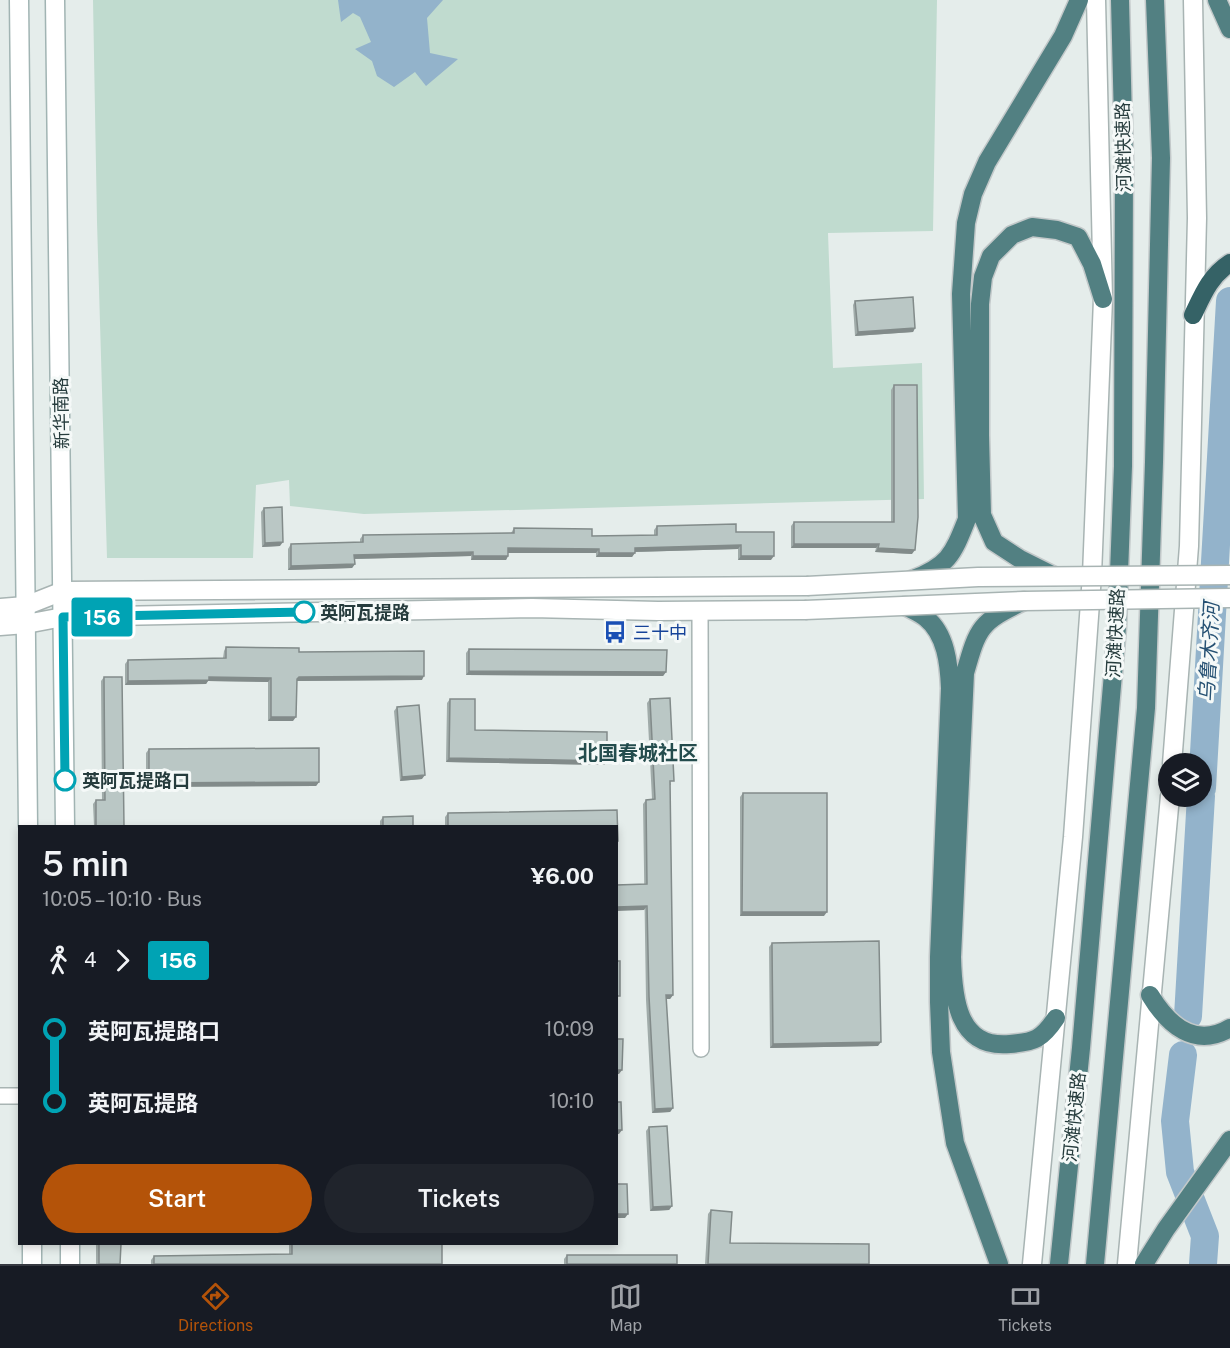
<!DOCTYPE html>
<meta charset="utf-8">
<style>
:root{--surface:#171b24;--page:#20242c;--text:#f1f3f6;--muted:#9ea1a6;--line:#363941;--accent:#b45309}
body{margin:0;font-family:"Public Sans","Noto Sans SC",sans-serif;background:var(--page);color:var(--text);height:100vh;display:flex;flex-direction:column;font-size:22px;white-space:nowrap}
*{box-sizing:border-box;margin:0}
p{font-size:20px;color:var(--muted)}
.icon{flex:none;width:33px;height:33px;fill:none;stroke:currentColor;stroke-width:2;stroke-linecap:round;stroke-linejoin:round}
.map{position:relative;flex:1;overflow:hidden}
.drawer{position:absolute;left:18px;top:825px;width:600px;height:420px;display:flex;flex-direction:column;background:var(--surface);border-radius:0px;box-shadow:0 3px 9px #0003}
.drawer>*{flex:none}
.badge{padding:0 12px;border-radius:4px;font-size:21px;line-height:39px}
.buttons{position:absolute;left:1158px;top:753px;display:grid;gap:12px}
.buttons a{display:grid;place-items:center;width:54px;height:54px;border-radius:50%;background:var(--surface);box-shadow:0 3px 9px #0003;font-size:30px}
.map>.badge{position:absolute;translate:-50% -50%;box-shadow:0 0 0 3px #fff}
.legs{display:flex;align-items:center;gap:9px;height:66px;padding:0 24px;font-size:20px}
.legs p{margin-inline-start:auto}
.head{display:flex;align-items:center;justify-content:space-between;height:102px;padding:0 24px}
h1{font-size:33px;font-weight:600;line-height:45px}
.primary-button{display:flex;gap:12px;margin-top:auto;padding:12px 24px}
.primary-button a{flex:1;height:69px;border-radius:36px;background:var(--accent);color:#fff;font-size:24px;font-weight:600;line-height:69px;text-align:center}
.primary-button a+a{background:var(--page);color:var(--text)}
ul{padding:0 24px;list-style:none}
li{display:flex;align-items:center;gap:21px;height:72px;font-size:22px}
li i{display:grid;place-items:center;width:9px;height:100%;margin:0 8px;background:currentColor}
li i::after{content:'';width:15px;height:15px;margin:-8px;border:4px solid;border-radius:50%;background:var(--surface)}
li p{margin-inline-start:auto}
li:first-child i{background:linear-gradient(#0000 50%,currentColor 0)}
li:last-child i{background:linear-gradient(currentColor 50%,#0000 0)}
.dock{display:flex;justify-content:space-around;align-items:center;height:84px;border-top:2px solid var(--line);background:var(--surface);font-size:16px;color:var(--muted)}
.dock a{display:grid;justify-items:center;gap:3px}
.dock .on{color:var(--accent)}
.map>svg:first-child{display:block}
.green{fill:#c0dbcf}
.water{fill:#93b3cb}
.lines{fill:none;stroke-linecap:round;stroke-linejoin:round}
.river{stroke:#93b3cb;stroke-width:28}
.minor-casing{stroke:#a8b4b3;stroke-width:18}
.tertiary-casing{stroke:#a8b4b3;stroke-width:21}
.secondary-casing{stroke:#a1b4b3;stroke-width:21}
.trunk-casing{stroke:#c2c8c9;stroke-width:21}
.motorway-casing{stroke:#c2c8c9;stroke-width:21}
.minor{stroke:#fff;stroke-width:15}
.tertiary{stroke:#fff;stroke-width:18}
.secondary{stroke:#fff;stroke-width:18}
.trunk{stroke:#528082;stroke-width:18}
.motorway{stroke:#356266;stroke-width:18}
.tertiary-bridge-casing{stroke:#a8b4b3;stroke-width:21;stroke-linecap:butt}
.tertiary-bridge{stroke:#fff;stroke-width:18}
.wall{fill:#a0aba9}
.shaded-wall{fill:#828b8a}
.building{fill:#bac7c5;stroke:#828b8a;stroke-width:1.5}
.line-1-casing{stroke:#fff;stroke-width:14}
.line-1{stroke:#00a3b4;stroke-width:9}
.stop-1-dot{fill:#fff;stroke:#00a3b4;stroke-width:3}
.labels{text-anchor:middle;dominant-baseline:central;stroke-width:6;stroke-linejoin:round;paint-order:stroke}
.street-label{font-size:18px;fill:#263c3d;stroke:#f5f9f8}
.stop-label{font-size:18px;font-weight:bold;fill:#263c3d;stroke:#f5f9f8;text-anchor:start}
.transit-label{font-size:18px;fill:#164399;stroke:#f5f9f8;text-anchor:start}
.water-label{font-size:20px;font-style:italic;fill:#265173;stroke:#f5f9f8}
.neighbourhood-label{font-size:20px;font-weight:bold;fill:#244c4d;stroke:#f5f9f8}
</style>
<div class="map">
<svg width="1230" height="1264" viewBox="0 0 1230 1264">
<rect width="100%" height="100%" fill="#e5edeb"/>
<!-- green -->
<path class="green" d="M93,0H937L933,231L828,233L833,368L922,363L924,499L364,514L290,506L289,480L256,485L253,558H107L97,222Z"/>
<!-- water -->
<path class="water" d="M338,0H443L427,18L430,53L458,59L426,86L415,72L394,87L377,76L372,61L355,49L371,42L360,17L353,13L341,22Z"/>
<g class="lines">
<!-- river -->
<path class="river" d="M1202,788L1230,301
M1188,1016L1201,796
M1183,1055L1175,1121L1180,1172L1205,1236L1203,1264"/>
<!-- minor casing -->
<g class="minor-casing">
<path id="minor" d="M700,611L701,1049
M0,1096H20"/>
</g>
<!-- tertiary casing -->
<g class="tertiary-casing">
<path id="tertiary" d="M0,608L25,606L63,591L807,586
M0,626L26,624L63,617L532,608L658,611L805,610
M1172,764L1189,546L1197,218L1193,0
M1032,1264L1073,837L1092,575L1103,299L1096,0
M1127,1264L1170,796"/>
</g>
<!-- secondary casing -->
<g class="secondary-casing">
<path id="secondary" d="M19,0L28,826
M55,0L65,826
M32,1244V1264
M70,1244V1264"/>
</g>
<!-- trunk casing -->
<g class="trunk-casing">
<path id="trunk" d="M1217,0L1230,29
M1054,576L1020,559L994,542L982,515L980,435V304L983,277L991,256L1012,235L1032,227L1057,230L1078,237L1092,264L1103,299
M911,580C949,566 953,554 967,519L961,294L966,223L973,194L987,162L1063,36L1079,0
M1024,601C980,622 978,627 965,673L952,957C953,997 957,1049 1010,1044C1035,1042 1042,1039 1056,1018
M905,606C912,610 920,613 926,618C946,634 949,664 950,688L939,957V1002L941,1052L955,1143L999,1264
M1150,995C1168,1025 1195,1049 1230,1028
M1059,1264L1081,1048L1117,627L1123,466L1124,161L1120,0
M1095,1264L1146,708L1154,462L1161,158L1155,0
M1144,1264L1166,1229L1230,1140"/>
</g>
<!-- motorway casing -->
<g class="motorway-casing">
<path id="motorway" d="M1193,315C1203,294 1210,276 1230,263"/>
</g>
<!-- minor -->
<use href="#minor" class="minor"/>
<!-- tertiary -->
<use href="#tertiary" class="tertiary"/>
<!-- secondary -->
<use href="#secondary" class="secondary"/>
<!-- trunk -->
<use href="#trunk" class="trunk"/>
<!-- motorway -->
<use href="#motorway" class="motorway"/>
<!-- tertiary-bridge casing -->
<g class="tertiary-bridge-casing">
<path id="tertiary-bridge" d="M807,586L978,577L1230,575
M805,610L1024,601L1230,598"/>
</g>
<!-- tertiary-bridge -->
<use href="#tertiary-bridge" class="tertiary-bridge"/>
</g>
<!-- wall -->
<path class="wall" d="M855,301L915,328L913,332L855,336L853,305Z
M894,385L912,554L875,552L876,548H791V526L794,522H891V390Z
M264,508L280,546L262,547L261,512Z
M657,526L736,532L771,560H738V549L635,552L632,557H596V553H508V556L506,560H471V556L354,559L355,564L352,568L288,570V549L291,544L360,542V539L363,535L511,533L514,528L592,536L654,535V530Z
M226,647L299,652L422,680L297,681L293,721H268V682L208,681L206,684L125,685V664L128,660L223,658L224,651Z
M469,649L666,672L663,676L466,675V653Z
M104,677L124,826H94L93,804L96,800H102L101,681Z
M450,699L475,730L604,765L446,762L447,703Z
M650,699L671,785H670L673,995L670,999H666L673,1108L670,1112L652,1113L646,1000L643,804L646,800L652,799L647,703Z
M397,707L422,779L400,781L394,711Z
M149,749L319,782L316,786L146,787V753Z
M743,793L824,916H740V797Z
M617,810L618,841L616,843V826H445V817L448,813Z
M383,817L413,826H380V821Z
M772,943L878,1046L770,1048L769,947Z
M649,1127L672,1206L669,1210L650,1211L646,1131Z
M711,1210L730,1243L869,1264H705L708,1214Z
M96,1244H121L120,1264H96Z
M289,1244H442V1264H151V1260L154,1256L289,1254Z
M567,1255L677,1264H564V1259Z"/>
<!-- shaded-wall -->
<path class="shaded-wall" d="M915,328L913,332L855,336L858,332Z
M283,542L280,546L262,547L265,543Z
M794,544H879L876,548H791Z
M741,545L738,549L632,552L635,548Z
M508,548L599,549L596,553H505Z
M878,548L915,550L912,554L875,552Z
M473,552L471,556L351,559L354,555Z
M599,553H635L632,557H596Z
M473,556H508L506,560H471Z
M741,556H774L771,560H738Z
M355,564L352,568L288,570L291,566Z
M469,671L666,672L663,676L466,675Z
M424,676L422,680L296,681L297,679L299,677Z
M209,677L271,678L268,682L208,681L206,684L125,685L128,681Z
M271,717H296L293,721H268Z
M449,758L607,761L604,765L446,762Z
M425,775L422,779L400,781L402,777Z
M319,782L316,786L146,787L149,783Z
M647,906L644,910L616,911V907Z
M742,912H827L824,916H740Z
M666,995H673L670,999H663Z
M881,1042L878,1046L770,1048L773,1044Z
M616,1070H622L619,1074H616Z
M673,1108L670,1112L652,1113L655,1109Z
M616,1130H622L619,1134H616Z
M672,1206L669,1210L650,1211L653,1207Z
M616,1214H628L625,1218H616Z"/>
<!-- building -->
<path class="building" d="M913,297L915,328L858,332L855,301Z
M894,385H917L918,517L915,550L878,548L879,544H794V522H894Z
M282,507L283,542L265,543L264,508Z
M736,524V532H774V556H741V545L635,548V553H599V549L508,548V556H473V552L354,555L355,564L291,566V544L363,542V535L514,533V528L592,529V536L657,535V526Z
M226,647L299,648V652L424,651V676L299,677L297,679L296,717H271V678L209,677V680L128,681V660L226,658Z
M469,649L667,650L666,672L469,671Z
M104,677H122L124,826H96V800H105Z
M670,698L674,781H670L673,995H666L673,1108L655,1109L649,996L647,906L616,907V885L647,884L646,800L655,799L650,699Z
M450,699H475V730L607,732V761L449,758Z
M419,705L425,775L402,777L397,707Z
M319,748V782L149,783V749Z
M743,793H827V912H742Z
M617,810L618,841H616V826H448V813Z
M413,816V826H383V817Z
M879,941L881,1042L773,1044L772,943Z
M616,961H620V996H616Z
M616,1039H623L622,1070H616Z
M616,1102H621L622,1130H616Z
M667,1126L672,1206L653,1207L649,1127Z
M616,1184H627L628,1214H616Z
M711,1210L732,1212L730,1243L869,1244V1264H708Z
M99,1244H121L120,1264H99Z
M292,1244H442V1264H154V1256L292,1254Z
M567,1255H677V1264H567Z"/>
<g class="lines">
<!-- line-1 casing -->
<g class="line-1-casing">
<path id="line-1" d="M65,780L63,617L304,612"/>
</g>
<!-- line-1 -->
<use href="#line-1" class="line-1"/>
</g>
<!-- icons -->
<defs>
<g id="bus-bare" transform="scale(1.8)"><path d="M-5-6H5V4H4V6H2V4H-2V6H-4V4H-5ZM-3.5-4V0h7V-4ZM-3.5 1.2v1.5H-2V1.2ZM2 1.2v1.5H3.5V1.2Z" fill="#1a4fb4" stroke="#f5f9f8" stroke-width="2.5" paint-order="stroke"/></g>
</defs>
<g fill-rule="evenodd">
<use href="#bus-bare" x="615" y="632"/>
</g>
<!-- markers -->
<g class="stop-1-dot">
<circle cx="304" cy="612" r="10"/>
<circle cx="65" cy="780" r="10"/>
</g>
<g class="labels">
<!-- street labels -->
<g class="street-label">
<text transform="translate(1123 147) rotate(-91)">河滩快速路</text>
<text transform="translate(61 413) rotate(-91)">新华南路</text>
<text transform="translate(1115 633) rotate(-87)">河滩快速路</text>
<text transform="translate(1074 1117) rotate(-84)">河滩快速路</text>
</g>
<!-- stop labels -->
<g class="stop-label">
<text x="320" y="612">英阿瓦提路</text>
<text x="82" y="780">英阿瓦提路口</text>
</g>
<!-- transit labels -->
<g class="transit-label">
<text x="633" y="632">三十中</text>
</g>
<!-- water labels -->
<g class="water-label">
<text transform="translate(1209 652) rotate(-87)">乌鲁木齐河</text>
</g>
<!-- neighbourhood labels -->
<g class="neighbourhood-label">
<text x="638" y="753">北国春城社区</text>
</g>
</g>
</svg>
<div class="buttons">
<a><svg class="icon" aria-label="layers" viewBox="0 0 24 24"><path d="M12 4l9 5-9 5-9-5zM3 14l9 5 9-5"/></svg></a>
</div>
<b class="badge" style="left:102px;top:617px;background:#00a3b4;color:#fff">156</b>
<section class="drawer">
<div class="head"><div><h1>5 min</h1><p>10:05 – 10:10 · Bus</p></div><b>¥6.00</b></div>
<div class="legs"><svg class="icon" aria-label="walk" viewBox="0 0 24 24"><circle cx="13" cy="4" r="2"/><path d="M13 8l-2 6 4 7M11 14l-3 7M7 12l3-4h3l4 4"/></svg>4<svg class="icon" aria-label="forward" viewBox="0 0 24 24"><path d="M9 5l7 7-7 7"/></svg><b class="badge" style="background:#00a3b4;color:#fff">156</b></div>
<ul>
<li><i style="color:#00a3b4"></i><b>英阿瓦提路口</b><p>10:09</p></li>
<li><i style="color:#00a3b4"></i><b>英阿瓦提路</b><p>10:10</p></li>
</ul>
<div class="primary-button"><a>Start</a><a>Tickets</a></div>
</section>
</div>
<nav class="dock">
<a class="on"><svg class="icon" aria-label="directions" viewBox="0 0 24 24"><path d="M12 3l9 9-9 9-9-9zM9 14v-3h6M13 9l2 2-2 2"/></svg>Directions</a>
<a><svg class="icon" aria-label="map" viewBox="0 0 24 24"><path d="M3 6l6-2 6 2 6-2v14l-6 2-6-2-6 2zM9 4v14M15 6v14"/></svg>Map</a>
<a><svg class="icon" aria-label="tickets" viewBox="0 0 24 24"><path d="M3 7h18v10H3zM15 7v10"/></svg>Tickets</a>
</nav>
